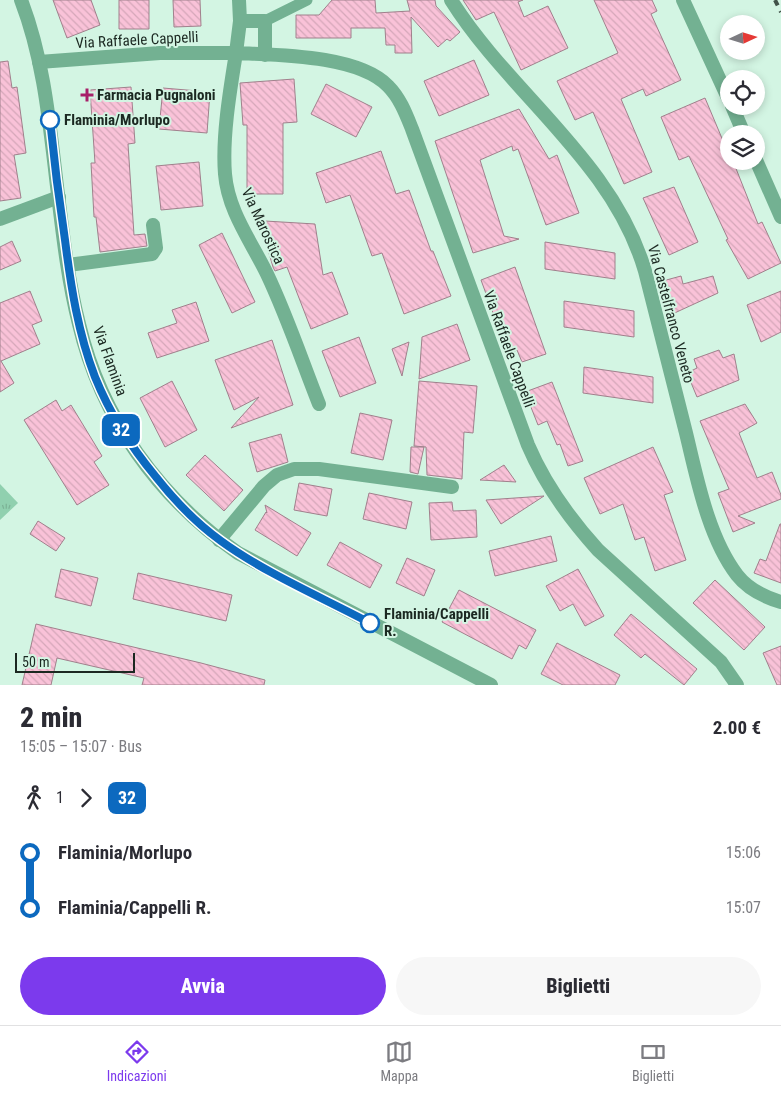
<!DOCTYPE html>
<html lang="it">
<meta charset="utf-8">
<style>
:root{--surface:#fff;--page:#f7f7f7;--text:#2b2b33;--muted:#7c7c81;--line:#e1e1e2;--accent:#7c3aed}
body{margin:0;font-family:"Roboto Condensed",sans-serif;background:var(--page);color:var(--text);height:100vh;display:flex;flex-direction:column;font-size:19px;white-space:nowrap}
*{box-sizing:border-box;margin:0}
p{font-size:16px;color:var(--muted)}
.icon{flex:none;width:28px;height:28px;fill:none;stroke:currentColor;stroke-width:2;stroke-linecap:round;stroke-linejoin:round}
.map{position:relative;height:685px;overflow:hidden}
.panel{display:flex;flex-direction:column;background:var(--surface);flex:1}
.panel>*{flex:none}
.badge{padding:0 10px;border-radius:8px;font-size:18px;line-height:32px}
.needle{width:32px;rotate:86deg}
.tools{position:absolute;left:720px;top:15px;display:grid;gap:10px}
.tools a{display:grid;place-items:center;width:45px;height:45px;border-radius:50%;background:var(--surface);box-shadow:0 2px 8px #0003;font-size:25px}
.scale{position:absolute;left:15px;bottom:12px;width:120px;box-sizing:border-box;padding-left:5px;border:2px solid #1b2821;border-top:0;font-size:14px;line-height:18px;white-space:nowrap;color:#1b2821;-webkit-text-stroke:4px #d3f5e3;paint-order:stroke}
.map>.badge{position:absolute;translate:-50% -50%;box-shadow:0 0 0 2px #fff}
.legs{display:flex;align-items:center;gap:8px;height:55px;padding:0 20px;font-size:16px}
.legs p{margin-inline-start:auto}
.headline{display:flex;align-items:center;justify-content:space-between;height:85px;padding:0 20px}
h1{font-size:28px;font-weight:800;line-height:38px}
.action{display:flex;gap:10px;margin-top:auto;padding:10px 20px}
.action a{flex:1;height:58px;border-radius:30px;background:var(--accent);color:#fff;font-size:20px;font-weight:800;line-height:58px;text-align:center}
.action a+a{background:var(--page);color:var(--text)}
ul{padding:0 20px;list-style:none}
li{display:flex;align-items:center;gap:18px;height:55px;font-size:19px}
li i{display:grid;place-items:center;width:8px;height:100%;margin:0 6px;background:currentColor}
li i::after{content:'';width:12px;height:12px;margin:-6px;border:4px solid;border-radius:50%;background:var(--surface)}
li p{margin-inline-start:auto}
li:first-child i{background:linear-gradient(#0000 50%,currentColor 0)}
li:last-child i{background:linear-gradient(currentColor 50%,#0000 0)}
.tab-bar{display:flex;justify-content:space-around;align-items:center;height:70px;border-top:1px solid var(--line);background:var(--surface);font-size:14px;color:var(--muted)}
.tab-bar a{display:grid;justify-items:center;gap:2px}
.tab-bar .on{color:var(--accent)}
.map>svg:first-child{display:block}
.grass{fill:url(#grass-tufts)}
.building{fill:url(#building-back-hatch);stroke:#a0808c}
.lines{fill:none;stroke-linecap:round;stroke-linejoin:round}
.pedestrian{stroke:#73b192;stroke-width:11}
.minor{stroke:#73b192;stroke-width:14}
.tertiary{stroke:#73b192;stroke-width:14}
.rail{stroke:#415349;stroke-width:4;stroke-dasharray:6 6;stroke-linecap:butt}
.line-1-casing{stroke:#fff;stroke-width:11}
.line-1{stroke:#0c69bf;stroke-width:8}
.poi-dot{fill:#a72069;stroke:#d3f5e3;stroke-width:2}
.stop-1-dot{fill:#fff;stroke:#0c69bf;stroke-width:2.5}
.labels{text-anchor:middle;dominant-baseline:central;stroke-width:4;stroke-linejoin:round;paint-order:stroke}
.street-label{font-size:15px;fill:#1b2821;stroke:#d3f5e3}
.poi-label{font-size:15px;font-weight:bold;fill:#1b2821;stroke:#d3f5e3;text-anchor:start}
.stop-label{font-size:15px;font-weight:bold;fill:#1b2821;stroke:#d3f5e3;text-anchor:start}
</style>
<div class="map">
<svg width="781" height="685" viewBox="0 0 781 685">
<defs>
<pattern id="grass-tufts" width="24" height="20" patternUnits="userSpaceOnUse" patternTransform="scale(1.25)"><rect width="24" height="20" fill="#90d0af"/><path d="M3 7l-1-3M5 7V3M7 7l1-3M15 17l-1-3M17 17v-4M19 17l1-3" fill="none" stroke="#7cb396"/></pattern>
<pattern id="building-back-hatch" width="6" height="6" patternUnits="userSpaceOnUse" patternTransform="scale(1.25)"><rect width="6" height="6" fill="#f9c2d8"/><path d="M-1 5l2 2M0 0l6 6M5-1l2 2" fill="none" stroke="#d5a7b9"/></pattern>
</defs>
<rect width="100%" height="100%" fill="#d3f5e3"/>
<!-- grass -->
<path class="grass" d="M0,484L18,503L0,520Z"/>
<!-- building -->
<path class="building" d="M53,0H91L100,25L67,38Z
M119,0H149V29H119Z
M173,0H200L201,26L174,27Z
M332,0H375L376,13L410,11L407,0H435L436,6L460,32L450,41L447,39L438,47L411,17L412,53H395V45H386L385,28H351V38H296V15H319Z
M463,0H523L518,2L524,17L548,6L568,48L521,70L494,12L476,20Z
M594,0H652L657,11L651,14L681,80L646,96L643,89L621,99L652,172L624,184L593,112L575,120L557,81L618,53Z
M474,60L489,95L439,116L424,81Z
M8,61L12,88L17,87L26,153L14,155L21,198L0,201V62Z
M294,79L297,122L283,123V194H247V125H243L240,83Z
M326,84L372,107L356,137L311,114Z
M131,87L135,143L128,144L134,235L145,234L147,246L100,252L96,217H94L91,163H95L90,90Z
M163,88L210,92L207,133L159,129Z
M705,98L729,155V161H733L758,224L762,222L781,263L748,279L726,240L728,239L689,156L679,160L661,117Z
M519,109L549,159L557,155L579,213L546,225L518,149L513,151L512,146L480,160L504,236L519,239L473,253L435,141Z
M381,151L396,194L409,190L431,251H433L451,296L404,314L382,253L372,256L350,195L326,203L316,173Z
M199,162L203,206L161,210L156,166Z
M674,187L698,242L669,255L643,198Z
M265,221L315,224L323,275L332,272L348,314L311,329L287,267L275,271L273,267L266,243Z
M222,233L255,302L232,313L199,245Z
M12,241L21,261L0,270V247Z
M545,242L615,253V279L545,269Z
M515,267L546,354L522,362L517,350L508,354L481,280Z
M681,276L683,284L713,276L718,293L668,316L659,282Z
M30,291L42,321L32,325L40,344L1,361L14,383L0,392V303Z
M781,291V332L761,342L747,305Z
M564,301L634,311V337L564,327Z
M196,302L209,341L157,358L148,333L177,323L172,310Z
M457,324L470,360L419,379L422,337Z
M359,337L376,383L340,397L322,351Z
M272,340L293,405L231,428L259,397L234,410L215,360Z
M409,342L406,356L402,376L392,349Z
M719,350L723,358L734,354L739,380L697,397L687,373L697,368L694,359Z
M584,367L653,377V403L583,393Z
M172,381L197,430L165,447L140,398Z
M419,381L477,386L473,433L464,432L462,479L427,475L426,447L414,446Z
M552,382L583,461L568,466L560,444L557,445L547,421L538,425L525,392Z
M56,400L62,411L71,405L102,456L94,462L109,485L77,505L24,420Z
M745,404L757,423L739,433L757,478L772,472L781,495V499L738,516L755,523L733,532L718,493L729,489L700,421Z
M360,413L392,420L383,460L351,453Z
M281,434L288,462L257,472L249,443Z
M411,447H424L418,474L410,472Z
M653,447L673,492L664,495L686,560L655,571L644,537L635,540L623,504L600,514L584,478Z
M205,455L243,490L224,511L186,475Z
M504,465L516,482L480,480Z
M299,483L332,489L327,516L294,510Z
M369,493L412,502L406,529L363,519Z
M544,496L501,524L486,500Z
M452,502L453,511L476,510L477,537L431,540L429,503Z
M265,505L311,533L297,556L255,530L266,512L267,513Z
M38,521L65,538L56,551L30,534Z
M780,524H781V583L754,573L760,559L766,561Z
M551,536L557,561L495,576L489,551Z
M340,542L382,565L370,588L327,565Z
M407,558L435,570L424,596L396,583Z
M61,569L98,578L91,606L55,597Z
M578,569L604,616L585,626L573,604L560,611L546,586Z
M138,573L232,595L226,621L133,599Z
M715,580L765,627L744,650L693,603Z
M459,590L536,630L526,649L519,645L512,659L442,622Z
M631,614L697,669L684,685L645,654L641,658L614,635Z
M36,624L201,663L265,680L264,685H142L144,678L57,658L51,685H22Z
M557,643L620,675L615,685H563L541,674Z
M781,646V685H777L763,653Z"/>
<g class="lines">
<!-- pedestrian -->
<path class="pedestrian" d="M265,21L307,0"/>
<!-- minor -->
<path class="minor" d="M239,0L240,21
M451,0C510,94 613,161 645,271C659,325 672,379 686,433C697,478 708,537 737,575C748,589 764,597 781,602
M683,0L729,100
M265,55V21H240L236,53C278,55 358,55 388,86C400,98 406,114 412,129L528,445C545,485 569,518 598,550L721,662L737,685
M39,62L160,53H236C230,90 222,137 225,174C228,211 251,241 267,274C287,316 302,361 319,404
M732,106L744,134
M756,160L781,217
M0,219L59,197
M68,265L152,254L156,248L153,225
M219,540L264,486L277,475L294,469H319L452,487"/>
<!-- tertiary -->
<path class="tertiary" d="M21,0C43,57 49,118 56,178C62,227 67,277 79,324C101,418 159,498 238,553L491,685"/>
<!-- rail -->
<path class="rail" d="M775,0L781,12"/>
</g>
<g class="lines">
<!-- line-1 casing -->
<g class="line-1-casing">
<path id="line-1" d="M50,120C54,160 59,200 65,240C71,287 78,333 95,377C110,414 131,447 156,477C175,501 196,523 221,541C265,573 321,597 370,623"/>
</g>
<!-- line-1 -->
<use href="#line-1" class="line-1"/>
</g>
<!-- markers -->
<path class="poi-dot" d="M84.5 87.5h5v5h5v5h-5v5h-5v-5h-5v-5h5z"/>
<g class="stop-1-dot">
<circle cx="50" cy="120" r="9"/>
<circle cx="370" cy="623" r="9"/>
</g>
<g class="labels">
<!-- street labels -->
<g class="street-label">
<text transform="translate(137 40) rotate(-3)">Via Raffaele Cappelli</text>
<text transform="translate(263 226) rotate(65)">Via Marostica</text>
<text transform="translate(671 314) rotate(75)">Via Castelfranco Veneto</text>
<text transform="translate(509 349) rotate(70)">Via Raffaele Cappelli</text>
<text transform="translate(110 361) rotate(70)">Via Flaminia</text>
</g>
<!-- poi labels -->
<g class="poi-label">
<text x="97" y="95">Farmacia Pugnaloni</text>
</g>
<!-- stop labels -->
<g class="stop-label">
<text x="64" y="120">Flaminia/Morlupo</text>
<text x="384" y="614">Flaminia/Cappelli<tspan x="384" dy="17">R.</tspan></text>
</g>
</g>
</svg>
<div class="tools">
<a><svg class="needle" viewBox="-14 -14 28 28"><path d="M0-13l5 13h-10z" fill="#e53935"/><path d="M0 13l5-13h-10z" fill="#7c7c81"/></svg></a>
<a><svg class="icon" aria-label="locate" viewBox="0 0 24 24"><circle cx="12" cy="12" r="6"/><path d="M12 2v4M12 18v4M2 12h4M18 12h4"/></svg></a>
<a><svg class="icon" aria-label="layers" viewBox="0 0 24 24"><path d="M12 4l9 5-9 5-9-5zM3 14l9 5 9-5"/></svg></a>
</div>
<div class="scale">50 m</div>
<b class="badge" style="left:121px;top:430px;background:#0c69bf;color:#fff">32</b>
</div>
<section class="panel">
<div class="headline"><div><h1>2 min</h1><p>15:05 – 15:07 · Bus</p></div><b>2.00 €</b></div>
<div class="legs"><svg class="icon" aria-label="walk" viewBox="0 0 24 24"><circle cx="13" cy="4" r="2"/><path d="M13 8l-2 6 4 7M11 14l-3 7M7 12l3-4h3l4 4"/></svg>1<svg class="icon" aria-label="forward" viewBox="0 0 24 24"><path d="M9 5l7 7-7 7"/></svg><b class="badge" style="background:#0c69bf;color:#fff">32</b></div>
<ul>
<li><i style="color:#0c69bf"></i><b>Flaminia/Morlupo</b><p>15:06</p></li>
<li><i style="color:#0c69bf"></i><b>Flaminia/Cappelli R.</b><p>15:07</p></li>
</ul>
<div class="action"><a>Avvia</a><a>Biglietti</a></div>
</section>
<nav class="tab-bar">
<a class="on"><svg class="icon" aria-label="directions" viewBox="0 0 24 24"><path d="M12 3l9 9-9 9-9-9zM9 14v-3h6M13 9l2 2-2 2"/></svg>Indicazioni</a>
<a><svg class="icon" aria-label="map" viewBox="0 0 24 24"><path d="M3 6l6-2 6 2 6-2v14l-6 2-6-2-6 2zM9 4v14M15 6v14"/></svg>Mappa</a>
<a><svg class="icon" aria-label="tickets" viewBox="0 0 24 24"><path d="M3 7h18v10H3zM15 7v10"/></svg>Biglietti</a>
</nav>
